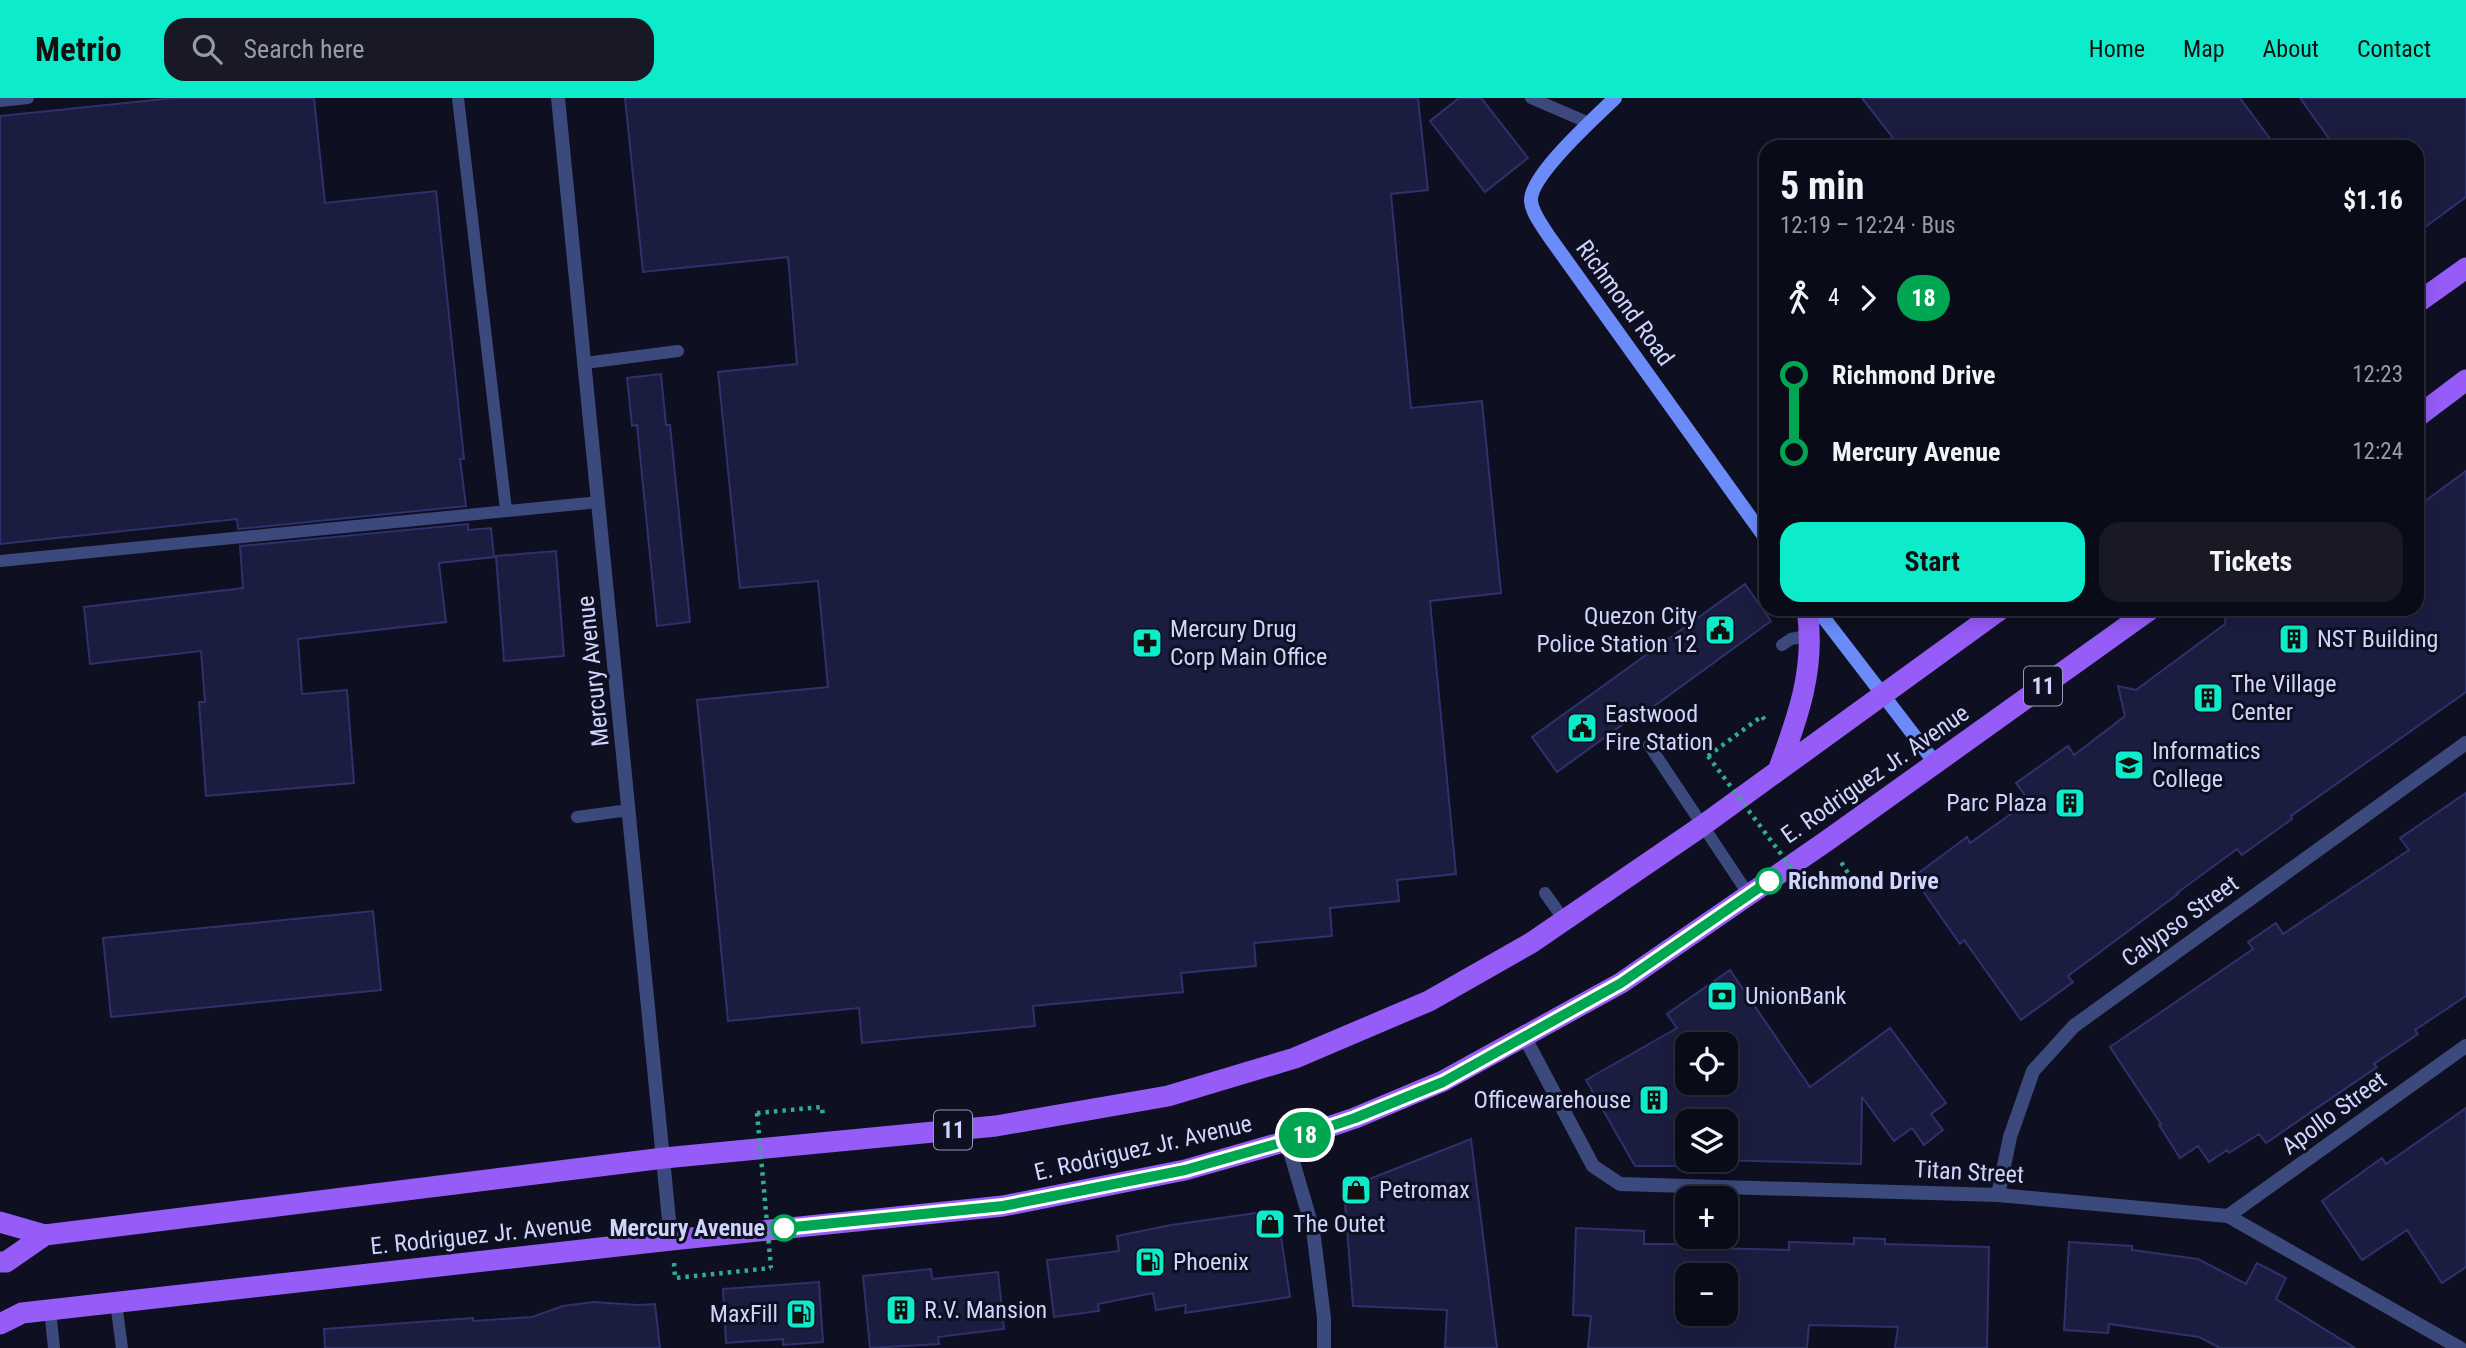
<!DOCTYPE html>
<meta charset="utf-8">
<style>
:root{--surface:#0a0b18;--page:#181925;--text:#f1f3f6;--muted:#999ba2;--line:#2a2b37;--accent:#0ceccb}
body{margin:0;font-family:"Roboto Condensed",sans-serif;background:var(--page);color:var(--text);height:100vh;display:flex;flex-direction:column;font-size:26px;white-space:nowrap}
*{box-sizing:border-box;margin:0}
p{font-size:23px;color:var(--muted)}
.icon{flex:none;width:38px;height:38px;fill:none;stroke:currentColor;stroke-width:2;stroke-linecap:round;stroke-linejoin:round}
.map{position:relative;flex:1;overflow:hidden}
.drawer{position:absolute;left:1759px;top:42px;width:665px;height:476px;display:flex;flex-direction:column;background:var(--surface);border-radius:21px;box-shadow:0 4px 18px #0003,0 0 0 2px var(--line)}
.drawer>*{flex:none}
.badge{padding:0 14px;border-radius:23px;font-size:24px;line-height:46px}
.controls{position:absolute;left:1675px;top:934px;display:grid;gap:14px}
.controls a{display:grid;place-items:center;width:63px;height:63px;border-radius:14px;background:var(--surface);box-shadow:0 4px 18px #0003,0 0 0 2px var(--line);font-size:35px}
.map>.badge{position:absolute;translate:-50% -50%;box-shadow:0 0 0 4px #fff}
.legs{display:flex;align-items:center;gap:10px;height:77px;padding:0 21px;font-size:23px}
.legs p{margin-inline-start:auto}
.headline{display:flex;align-items:center;justify-content:space-between;height:119px;padding:0 21px}
h1{font-size:38px;font-weight:700;line-height:52px}
.cta{display:flex;gap:14px;margin-top:auto;padding:14px 21px}
.cta a{flex:1;height:80px;border-radius:21px;background:var(--accent);color:#111;font-size:28px;font-weight:700;line-height:80px;text-align:center}
.cta a+a{background:var(--page);color:var(--text)}
ul{padding:0 21px;list-style:none}
li{display:flex;align-items:center;gap:24px;height:77px;font-size:26px}
li i{display:grid;place-items:center;width:10px;height:100%;margin:0 9px;background:currentColor}
li i::after{content:'';width:18px;height:18px;margin:-9px;border:5px solid;border-radius:50%;background:var(--surface)}
li p{margin-inline-start:auto}
li:first-child i{background:linear-gradient(#0000 50%,currentColor 0)}
li:last-child i{background:linear-gradient(currentColor 50%,#0000 0)}
header{display:flex;align-items:center;gap:42px;box-sizing:border-box;height:98px;padding:0 35px;background:var(--accent);color:#111}
header strong{font-size:33px}
nav{display:flex;gap:38px;margin-inline-start:auto;font-size:24px}
.search{width:490px;height:63px;background:var(--page);display:flex;align-items:center;gap:18px;box-sizing:border-box;padding:0 24px;border-radius:21px;color:var(--muted);font-size:26px}
.map>svg:first-child{display:block}
.building{fill:#1b1d40;stroke:#2e316b;stroke-width:2;fill-rule:evenodd}
.lines{fill:none;stroke-linecap:round;stroke-linejoin:round}
.path{stroke:#34ac87;stroke-width:4.5;stroke-dasharray:3.5 5;stroke-linecap:butt}
.lane{stroke:#3b497d;stroke-width:12}
.street{stroke:#3b497d;stroke-width:14}
.secondary{stroke:#6b8bf8;stroke-width:14}
.primary{stroke:#965cf7;stroke-width:21}
.path-bridge{stroke:#34ac87;stroke-width:4.5;stroke-dasharray:3.5 5;stroke-linecap:butt}
.line-1-casing{stroke:#fff;stroke-width:16}
.line-1{stroke:#00a651;stroke-width:10}
.stop-1-dot{fill:#fff;stroke:#00a651;stroke-width:3.5}
.labels{text-anchor:middle;dominant-baseline:central;stroke-width:6;stroke-linejoin:round;paint-order:stroke}
.shield{fill:#0e0f20;stroke:#959abb;stroke-width:2}
.shield-label{font-size:23px;font-weight:bold;fill:#cfd5fd}
.street-label{font-size:24px;fill:#cfd5fd;stroke:#0e0f20}
.poi-label{font-size:24px;fill:#cfd5fd;stroke:#0e0f20;text-anchor:start}
.stop-label{font-size:24px;font-weight:bold;fill:#cfd5fd;stroke:#0e0f20;text-anchor:start}
</style>
<header>
<strong>Metrio</strong>
<div class="search"><svg class="icon" aria-label="search" viewBox="0 0 24 24"><circle cx="10" cy="10" r="6"/><path d="M15 15l6 6"/></svg>Search here</div>
<nav><a>Home</a><a>Map</a><a>About</a><a>Contact</a></nav>
</header>
<div class="map">
<svg width="2466" height="1250" viewBox="0 0 2466 1250">
<rect width="100%" height="100%" fill="#0e0f20"/>
<!-- building -->
<path class="building" d="M174,0H314L325,105L436,93L464,361H460L466,408L238,431L237,421L0,446V18Z
M625,0H1418L1428,92L1391,96L1411,310L1482,303L1501,495L1430,503L1456,776L1397,782L1399,803L1330,810L1332,838L1254,845L1256,868L1181,875L1183,894L1033,908L1035,928L862,945L859,910L728,923L697,602L828,589L818,483L740,490L718,274L797,266L788,159L643,174Z
M1459,0H1481L1528,60L1485,94L1430,23Z
M1862,0H2240L2276,49H1900Z
M2300,0H2466V99L2417,135V49H2335Z
M661,276L666,327H670L690,524L657,528L637,327L632,328L627,280Z
M2466,373V594L2291,718L2292,721L2242,757L2237,751L2177,795L2178,796L2068,878L2073,884L2021,922L1964,842L1960,846L1913,779L1967,739L1970,745L2029,703L2016,685L2068,648L2074,657L2125,618L2118,588L2136,592L2225,526L2226,511H2417V409Z
M468,426V432L491,430L494,459L439,465L446,524L298,541L302,596L347,592L354,685L206,698L199,604H205L201,553L90,566L84,509L243,490L240,448Z
M556,453L564,558L504,563L496,458Z
M1745,486L1771,523L1635,622L1633,619L1557,674L1532,639Z
M2466,695V898L2415,932L2418,936L2374,966L2377,969L2266,1045L2259,1036L2229,1055L2227,1052L2209,1064L2198,1048L2180,1060L2159,1027L2161,1026L2110,949L2253,851L2248,844L2276,825L2283,836L2409,752L2400,740Z
M373,813L381,892L111,919L103,840Z
M1730,872L1810,989L1890,930L1946,1005L1931,1016L1943,1032L1924,1047L1912,1030L1894,1043L1862,999L1861,1066L1722,1062V1068H1635L1586,982L1677,930L1667,916ZM1687,947H1726V985H1687ZM1687,1024H1726V1062H1687Z
M2466,1010V1169L2442,1185L2407,1132L2362,1162L2322,1103L2382,1060L2386,1066Z
M1471,1041L1497,1250H1445L1447,1212L1353,1208L1344,1091Z
M1277,1112L1290,1199L1185,1215L1186,1207L1156,1212L1153,1195L1098,1206L1099,1213L1054,1219L1047,1162L1119,1153L1117,1138L1171,1127Z
M1576,1130L1644,1133V1146H1713V1150L1789,1152V1144L1854,1146V1140L1885,1141V1146L1989,1149L1987,1250H1895L1898,1229L1809,1227L1807,1250H1588L1591,1218L1573,1217ZM1687,1178H1726V1216H1687Z
M2069,1144L2132,1148V1152L2198,1161L2246,1186L2257,1165L2286,1180L2276,1201L2355,1250H2220L2199,1239L2109,1226L2108,1235L2064,1232Z
M931,1171L932,1181L998,1174L1004,1231L938,1239L939,1246L870,1250L863,1178Z
M819,1184L823,1244L783,1247V1241L726,1245L723,1191Z
M593,1204L638,1207L655,1206L660,1250H325L324,1231L473,1220V1223L532,1219L563,1208Z"/>
<g class="lines">
<!-- path -->
<path class="path" d="M1708,658L1762,618L1766,624
M1819,781L1822,779L1830,791L1848,775L1841,764
M757,1015L822,1009L823,1019
M674,1165L675,1180L771,1170"/>
<!-- lane -->
<path class="lane" d="M458,0L506,412
M1531,0L1589,25
M0,3L28,0
M585,265L678,253
M0,463L599,404
M1782,547L1791,541L1811,537
M1649,647L1749,797
M577,719L629,712
M1545,795L1564,822
M116,1205L122,1250
M50,1212L54,1250"/>
<!-- street -->
<path class="street" d="M558,0L671,1142
M1524,938L1593,1068L1620,1086L1998,1097L2228,1118L2460,1250
M1287,1043L1313,1132L1324,1220V1250
M1998,1097L2010,1039L2033,973L2074,928L2466,645
M2228,1118L2466,948"/>
<!-- secondary -->
<path class="secondary" d="M1615,0C1597,18 1529,78 1531,103C1532,115 1542,127 1548,137L1766,441
M1817,511L1936,666"/>
<!-- primary -->
<path class="primary" d="M2417,205L2466,170
M2417,319L2466,282
M1778,673C1798,619 1816,570 1807,511
M0,1124L45,1137L664,1060L996,1028L1168,998L1295,960L1429,903L1531,845L1702,728L2001,511
M0,1164H6L45,1137
M0,1226L22,1215L671,1142L1003,1108L1185,1072L1287,1043L1355,1020L1443,983L1621,885L1828,742L2151,511"/>
<!-- path-bridge -->
<path class="path-bridge" d="M1708,658L1807,791
M757,1015L771,1170"/>
</g>
<g class="lines">
<!-- line-1 casing -->
<g class="line-1-casing">
<path id="line-1" d="M784,1130L1003,1108L1185,1072L1287,1043L1355,1020L1443,984L1621,885L1769,783"/>
</g>
<!-- line-1 -->
<use href="#line-1" class="line-1"/>
</g>
<!-- icons -->
<defs>
<g id="civic-square" transform="scale(1.575)"><rect x="-9" y="-9" width="18" height="18" rx="4" fill="#0ceccb" stroke="#0e0f20"/><path d="M-.6-6.5H3V-4.5H.6V-3L4-1V1h2V6H-6V1h2V-1L-.6-3ZM-1.2 2.5V6h2.4V2.5Z" fill="#111"/></g>
<g id="building-square" transform="scale(1.575)"><rect x="-9" y="-9" width="18" height="18" rx="4" fill="#0ceccb" stroke="#0e0f20"/><path d="M-4-6H4V6H1V3H-1V6H-4ZM-2.5-4.3h1.7v1.8h-1.7ZM.8-4.3h1.7v1.8H.8ZM-2.5-1h1.7V.8h-1.7ZM.8-1h1.7V.8H.8Z" fill="#111"/></g>
<g id="pharmacy-square" transform="scale(1.575)"><rect x="-9" y="-9" width="18" height="18" rx="4" fill="#0ceccb" stroke="#0e0f20"/><path d="M-2-6h4v4h4v4h-4v4h-4v-4h-4v-4h4Z" fill="#111"/></g>
<g id="university-square" transform="scale(1.575)"><rect x="-9" y="-9" width="18" height="18" rx="4" fill="#0ceccb" stroke="#0e0f20"/><path d="M0-5L7-2L0 1L-7-2ZM-4 1L0 2.5L4 1V4Q0 6-4 4Z" fill="#111"/></g>
<g id="bank-square" transform="scale(1.575)"><rect x="-9" y="-9" width="18" height="18" rx="4" fill="#0ceccb" stroke="#0e0f20"/><path d="M-6-4H6V4H-6ZM0-2.3a2.3 2.3 0 1 0 0 4.6a2.3 2.3 0 1 0 0-4.6Z" fill="#111"/></g>
<g id="shop-square" transform="scale(1.575)"><rect x="-9" y="-9" width="18" height="18" rx="4" fill="#0ceccb" stroke="#0e0f20"/><path d="M-5-2.5h2.3a2.7 3.5 0 0 1 5.4 0H5L5.5 6h-11ZM-1.5-2.5h3a1.5 2.3 0 0 0-3 0Z" fill="#111"/></g>
<g id="fuel-square" transform="scale(1.575)"><rect x="-9" y="-9" width="18" height="18" rx="4" fill="#0ceccb" stroke="#0e0f20"/><path d="M-5.5-6h7V0h2V4h1.3V-2.5L3-4.5l.8-.8L6-3V5H2.5V1h-1V6h-7ZM-4.2-4.7v3.2H.2V-4.7Z" fill="#111"/></g>
</defs>
<g fill-rule="evenodd">
<use href="#civic-square" x="1720" y="532"/>
<use href="#building-square" x="2294" y="541"/>
<use href="#pharmacy-square" x="1147" y="545"/>
<use href="#building-square" x="2208" y="600"/>
<use href="#civic-square" x="1582" y="630"/>
<use href="#university-square" x="2129" y="667"/>
<use href="#building-square" x="2070" y="705"/>
<use href="#bank-square" x="1722" y="898"/>
<use href="#building-square" x="1654" y="1002"/>
<use href="#shop-square" x="1356" y="1092"/>
<use href="#shop-square" x="1270" y="1126"/>
<use href="#fuel-square" x="1150" y="1164"/>
<use href="#building-square" x="901" y="1212"/>
<use href="#fuel-square" x="801" y="1216"/>
</g>
<!-- markers -->
<g class="stop-1-dot">
<circle cx="1769" cy="783" r="12"/>
<circle cx="784" cy="1130" r="12"/>
</g>
<g class="labels">
<!-- shield labels -->
<g class="shield">
<rect x="2024" y="568.5" width="38" height="39" rx="5"/>
<rect x="934" y="1012.5" width="38" height="39" rx="5"/>
</g>
<g class="shield-label">
<text x="2043" y="588">11</text>
<text x="953" y="1032">11</text>
</g>
<!-- street labels -->
<g class="street-label">
<text transform="translate(1625 205) rotate(54)">Richmond Road</text>
<text transform="translate(593 573) rotate(-96)">Mercury Avenue</text>
<text transform="translate(1875 676) rotate(-35)">E. Rodriguez Jr. Avenue</text>
<text transform="translate(2180 823) rotate(-36)">Calypso Street</text>
<text transform="translate(2334 1015) rotate(-36)">Apollo Street</text>
<text transform="translate(1143 1050) rotate(-13)">E. Rodriguez Jr. Avenue</text>
<text transform="translate(1969 1074) rotate(3)">Titan Street</text>
<text transform="translate(481 1137) rotate(-6)">E. Rodriguez Jr. Avenue</text>
</g>
<!-- poi labels -->
<g class="poi-label">
<text x="1697" y="518" text-anchor="end">Quezon City<tspan x="1697" dy="28">Police Station 12</tspan></text>
<text x="1170" y="531">Mercury Drug<tspan x="1170" dy="28">Corp Main Office</tspan></text>
<text x="2317" y="541">NST Building</text>
<text x="2231" y="586">The Village<tspan x="2231" dy="28">Center</tspan></text>
<text x="1605" y="616">Eastwood<tspan x="1605" dy="28">Fire Station</tspan></text>
<text x="2152" y="653">Informatics<tspan x="2152" dy="28">College</tspan></text>
<text x="2047" y="705" text-anchor="end">Parc Plaza</text>
<text x="1745" y="898">UnionBank</text>
<text x="1631" y="1002" text-anchor="end">Officewarehouse</text>
<text x="1379" y="1092">Petromax</text>
<text x="1293" y="1126">The Outet</text>
<text x="1173" y="1164">Phoenix</text>
<text x="924" y="1212">R.V. Mansion</text>
<text x="778" y="1216" text-anchor="end">MaxFill</text>
</g>
<!-- stop labels -->
<g class="stop-label">
<text x="1788" y="783">Richmond Drive</text>
<text x="765" y="1130" text-anchor="end">Mercury Avenue</text>
</g>
</g>
</svg>
<div class="controls">
<a><svg class="icon" aria-label="locate" viewBox="0 0 24 24"><circle cx="12" cy="12" r="6"/><path d="M12 2v4M12 18v4M2 12h4M18 12h4"/></svg></a>
<a><svg class="icon" aria-label="layers" viewBox="0 0 24 24"><path d="M12 4l9 5-9 5-9-5zM3 14l9 5 9-5"/></svg></a>
<a>+</a>
<a>−</a>
</div>
<b class="badge" style="left:1305px;top:1037px;background:#00a651;color:#fff">18</b>
<section class="drawer">
<div class="headline"><div><h1>5 min</h1><p>12:19 – 12:24 · Bus</p></div><b>$1.16</b></div>
<div class="legs"><svg class="icon" aria-label="walk" viewBox="0 0 24 24"><circle cx="13" cy="4" r="2"/><path d="M13 8l-2 6 4 7M11 14l-3 7M7 12l3-4h3l4 4"/></svg>4<svg class="icon" aria-label="forward" viewBox="0 0 24 24"><path d="M9 5l7 7-7 7"/></svg><b class="badge" style="background:#00a651;color:#fff">18</b></div>
<ul>
<li><i style="color:#00a651"></i><b>Richmond Drive</b><p>12:23</p></li>
<li><i style="color:#00a651"></i><b>Mercury Avenue</b><p>12:24</p></li>
</ul>
<div class="cta"><a>Start</a><a>Tickets</a></div>
</section>
</div>
